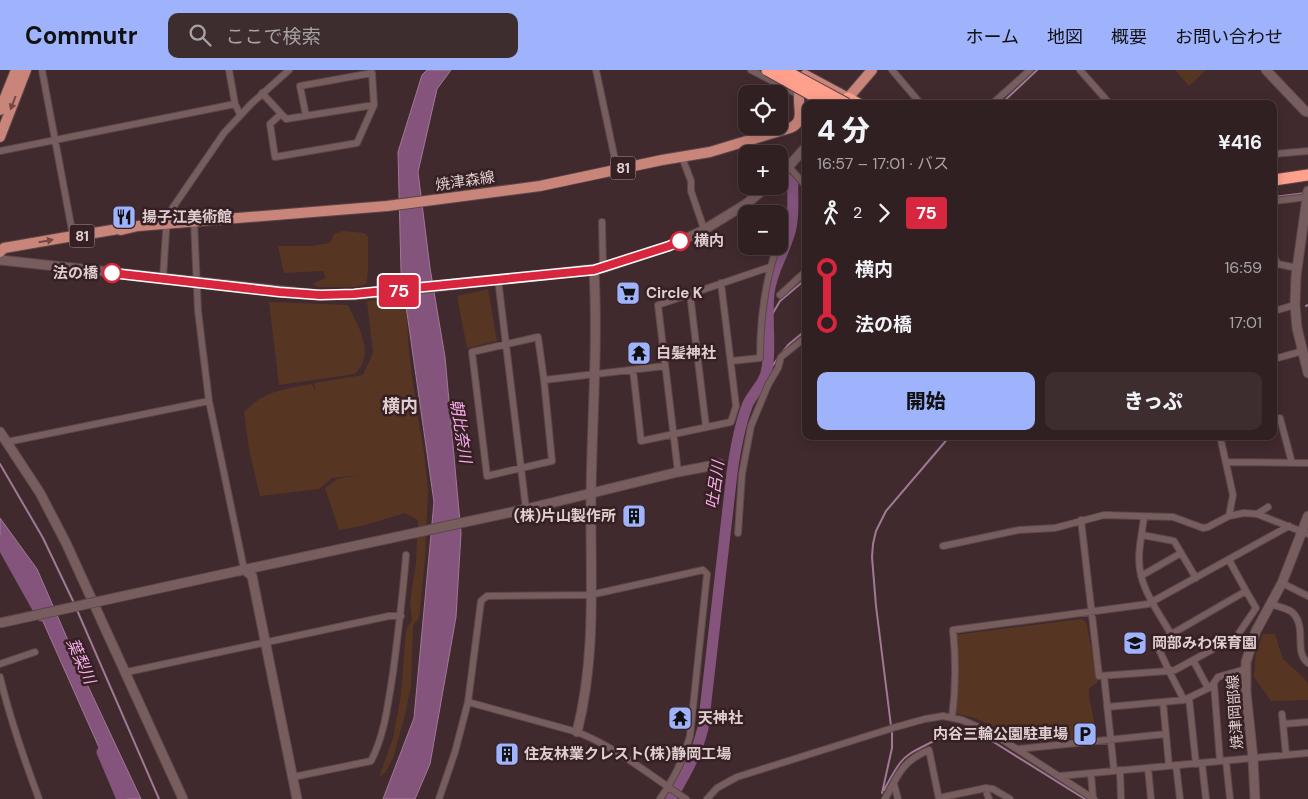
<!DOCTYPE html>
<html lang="ja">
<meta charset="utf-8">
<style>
:root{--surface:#312022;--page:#3d2d2f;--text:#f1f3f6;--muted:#a8a3a5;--line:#4c3e40;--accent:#9fb3fd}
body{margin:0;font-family:"DM Sans","Noto Sans JP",sans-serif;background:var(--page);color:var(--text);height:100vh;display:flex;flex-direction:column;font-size:19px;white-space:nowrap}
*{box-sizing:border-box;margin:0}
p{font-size:16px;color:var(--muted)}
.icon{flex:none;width:28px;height:28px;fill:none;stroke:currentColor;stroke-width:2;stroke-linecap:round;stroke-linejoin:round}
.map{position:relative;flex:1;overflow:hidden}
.sheet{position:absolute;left:802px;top:30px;width:475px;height:340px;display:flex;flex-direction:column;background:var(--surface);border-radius:10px;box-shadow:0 2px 12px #0003,0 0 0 1px var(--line)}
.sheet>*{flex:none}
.badge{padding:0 10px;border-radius:4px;font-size:18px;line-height:32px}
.buttons{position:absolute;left:738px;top:15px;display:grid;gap:10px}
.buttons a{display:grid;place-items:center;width:50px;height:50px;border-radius:10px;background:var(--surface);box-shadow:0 2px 12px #0003,0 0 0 1px var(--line);font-size:25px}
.map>.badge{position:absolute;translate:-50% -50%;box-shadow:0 0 0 2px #fff}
.legs{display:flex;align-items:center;gap:8px;height:55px;padding:0 15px;font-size:16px}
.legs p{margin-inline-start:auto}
.summary{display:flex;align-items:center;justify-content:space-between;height:85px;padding:0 15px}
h1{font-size:28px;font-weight:800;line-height:38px}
.action{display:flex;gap:10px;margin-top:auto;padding:10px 15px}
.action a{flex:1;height:58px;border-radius:10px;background:var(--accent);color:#111;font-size:20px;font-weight:800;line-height:58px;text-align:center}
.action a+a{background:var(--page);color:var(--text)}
ul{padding:0 15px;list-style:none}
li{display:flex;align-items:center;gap:18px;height:55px;font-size:19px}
li i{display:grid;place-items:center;width:8px;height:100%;margin:0 6px;background:currentColor}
li i::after{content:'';width:12px;height:12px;margin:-6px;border:4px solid;border-radius:50%;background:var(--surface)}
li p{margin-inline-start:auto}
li:first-child i{background:linear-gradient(#0000 50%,currentColor 0)}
li:last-child i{background:linear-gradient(currentColor 50%,#0000 0)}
header{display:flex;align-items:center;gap:30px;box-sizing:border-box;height:70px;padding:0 25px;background:var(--accent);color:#111}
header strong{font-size:24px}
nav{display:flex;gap:28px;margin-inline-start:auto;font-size:18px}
.search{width:350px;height:45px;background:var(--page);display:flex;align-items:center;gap:12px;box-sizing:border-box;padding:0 18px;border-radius:10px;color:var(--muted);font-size:19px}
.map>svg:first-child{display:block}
.green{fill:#563623}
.water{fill:#84547d;stroke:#9f7996}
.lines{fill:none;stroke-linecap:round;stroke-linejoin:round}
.stream{stroke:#9f7996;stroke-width:2}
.river{stroke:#84547d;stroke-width:11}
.street-casing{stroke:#5b4749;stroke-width:8}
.secondary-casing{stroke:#5b4749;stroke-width:11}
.primary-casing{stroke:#5b4749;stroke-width:12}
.highway-casing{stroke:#5b4749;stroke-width:13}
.street{stroke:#785d5f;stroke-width:6}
.secondary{stroke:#785d5f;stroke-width:9}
.primary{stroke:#c9857a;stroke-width:10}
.highway{stroke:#ffa08c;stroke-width:11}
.secondary-bridge-casing{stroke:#5b4749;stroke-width:11;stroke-linecap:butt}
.highway-bridge-casing{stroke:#5b4749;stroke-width:13;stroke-linecap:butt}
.secondary-bridge{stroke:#785d5f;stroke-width:9}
.highway-bridge{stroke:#ffa08c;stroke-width:11}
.oneway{fill:#714846}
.line-1-casing{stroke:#fff;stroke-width:11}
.line-1{stroke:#d7263d;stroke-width:8}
.stop-1-dot{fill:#fff;stroke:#d7263d;stroke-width:2.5}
.labels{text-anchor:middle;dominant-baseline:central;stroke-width:5;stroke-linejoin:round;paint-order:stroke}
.shield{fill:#372023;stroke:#ad9a9c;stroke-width:1}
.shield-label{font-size:14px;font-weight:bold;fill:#dfcfd0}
.street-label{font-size:15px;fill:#dfcfd0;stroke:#372023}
.poi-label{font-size:15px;font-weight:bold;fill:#dfcfd0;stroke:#372023;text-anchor:start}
.stop-label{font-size:15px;font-weight:bold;fill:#dfcfd0;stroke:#372023;text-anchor:start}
.water-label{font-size:16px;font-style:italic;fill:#f7adeb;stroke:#372023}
.quarter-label{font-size:18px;font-weight:bold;fill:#dfcfd0;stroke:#372023}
</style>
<header>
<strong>Commutr</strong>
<div class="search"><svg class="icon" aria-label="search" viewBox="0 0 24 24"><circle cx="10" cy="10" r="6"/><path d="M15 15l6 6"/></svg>ここで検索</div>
<nav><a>ホーム</a><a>地図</a><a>概要</a><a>お問い合わせ</a></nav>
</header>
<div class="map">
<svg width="1308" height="729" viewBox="0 0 1308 729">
<rect width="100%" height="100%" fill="#412a2d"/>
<!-- green -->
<path class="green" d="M1175,0H1206L1189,16Z
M343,161L364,163L368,167C368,176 369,209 366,214L357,217H318L312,214L326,208L323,201L284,203L278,176H311L330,173L334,164Z
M488,219L497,271L467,278L457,226Z
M381,229H400L406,234L409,283L417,343L424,382L428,421L425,488L419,548L413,555L411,616L405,645L393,688L385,703L379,707L393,668L401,625L406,560L412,550L410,532L416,493L418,450L405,443L362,456L339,460L325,418L337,409L359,405L332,408L319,419L260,426L249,379L244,342C265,321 283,319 312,314L316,323L314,313L363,305L373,283L367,231Z
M269,232L348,235C358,256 376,284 355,304L279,315Z
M1082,549L1086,552L1098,612L1089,618V627L1096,660L1077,662V668L1015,672L993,656L972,647L953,643L955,565Z
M1263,564H1275L1283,589L1304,608L1308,614V630L1271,631L1254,607L1256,582Z"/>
<!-- water -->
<path class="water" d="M427,0H451L437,19L418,102L430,198L445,287L461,463L456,547L430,694L415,729H383L414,648L434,432L401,201L398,82L422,5Z
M0,448L37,499L87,614L141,729H122L13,484L0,467Z"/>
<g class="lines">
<!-- stream -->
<path class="stream" d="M1001,34L1037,0
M1274,127L1306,123
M1306,236L1308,235
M767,253L780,231L806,209
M781,284L788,275L806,260
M766,305L778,288
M0,394L43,468L74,533
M77,540L159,729
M891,656L876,536L872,487L873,474L876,461L886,441L950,366
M884,720C889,711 894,701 900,693C906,685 914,681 922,677C951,662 961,657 992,671L1085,729
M882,723L892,678V661"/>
<!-- river -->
<path class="river" d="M0,471L42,546
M102,682L122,729
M671,729C685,704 696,687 703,658L732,403C735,381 739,358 747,336C751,325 763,315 766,303C772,281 766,248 769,223C771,203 783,185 789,165C795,148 792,126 793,108"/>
<!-- street casing -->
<g class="street-casing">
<path id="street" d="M42,0L73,166
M229,0L235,34L240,44
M596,0L617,99
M751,0L799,25
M892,0L921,34
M1080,0L1110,34
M262,23L286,49L374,35
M992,34L1030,0
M281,44L270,54L275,87L357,73L374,35L372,3L300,16L306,46
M0,81L235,34
M1274,84L1308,81
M682,87L691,111V121L704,159
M789,97L806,116
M1274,131L1308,127
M746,134L752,144
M194,151L198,241L209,331L244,499
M602,152L603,198
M1274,183L1275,189L1278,194L1297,198
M163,208L167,146L224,63L251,34L289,0
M498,209L526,439
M690,224L706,357
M780,225L806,201
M1274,241L1295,235
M538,267L544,310L552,391L487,406L472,282Z
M1274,289L1303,281
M731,291L760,288C760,249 764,216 776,179L775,176
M633,300L641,371L731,352L736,336L721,213
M544,310L665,296
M1274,349L1280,348L1292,393
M1220,366L1233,425L1229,446
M7,372L209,331
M1226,392L1308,393
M678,402L658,235L770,197
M1257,444L1268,437
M1144,447C1142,465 1136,487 1141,505C1145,524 1161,547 1171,564
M1081,450L1099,606L1169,601L1156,573L1246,521L1229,490
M738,463L742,404L751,356L768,315L778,298L781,287L806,267
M1142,465L1174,471L1196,508
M943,476L1019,460L1055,458L1104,445L1173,447L1203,458L1208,457L1229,446L1244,443L1257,444L1308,464
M1141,506L1181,483
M1282,513L1308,526
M1270,534C1277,536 1286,538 1292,542C1308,557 1293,582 1308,593
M1193,590L1208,618
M0,594L35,582
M127,602L389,546H401
M1104,606L1114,700
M0,607C10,649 24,689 39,729
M1214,614L1220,691
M1189,628L1196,694
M1184,630L1169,601L1175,600L1237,566L1256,538L1246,521
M468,632L577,662C616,677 651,706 686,729
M1163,632L1169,696
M1107,637L1184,630L1211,617L1218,607L1246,599
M1282,644L1286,685
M952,648C956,618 956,590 953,560L1148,534L1289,456
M1283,654L1308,652
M1018,679L1166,664
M1226,691L1230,729
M1202,694L1206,729
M1176,695L1180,729
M1148,698L1151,729
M1120,700L1121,729
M1091,704L1093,728
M1060,706L1308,683
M293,707L371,691C385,664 388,633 393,603C398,564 403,524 406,485
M894,714L898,729
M987,724L989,729
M939,728L986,718L993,719L1010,729
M439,729L455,682L468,632L481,531L487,526L590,525L703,500L707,504L690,666C684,689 673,710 660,729
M707,729L717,718L737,707L896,657L925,649L943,646L962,650L992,663L1094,729
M885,729C898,705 902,691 929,680L939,729"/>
</g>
<!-- secondary casing -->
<g class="secondary-casing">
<path id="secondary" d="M1266,0L1305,41L1308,42
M779,107L806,77
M1308,121L1296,206L1295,235L1297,258L1308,303
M0,190L320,225H354L399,221L603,198L669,176L702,161L746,134L768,116
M0,362L40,423L66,473L183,729
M244,499L252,506L297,729
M238,501L526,439L678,402L720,394
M577,662C597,584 590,504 591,424C592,349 598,275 594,200
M1255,729L1253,688L1246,622V592L1256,561L1282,513L1308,446"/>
</g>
<!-- primary casing -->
<g class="primary-casing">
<path id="primary" d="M0,40L16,0
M0,67L26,0
M0,182L4,178L73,166L84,167L94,163L118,159L121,160L138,156L387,136L540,116L662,90L710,82L790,58C805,52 798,39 799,25C800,19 803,12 805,5L848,28L872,0"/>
</g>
<!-- highway casing -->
<g class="highway-casing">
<path id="highway" d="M848,28L859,34
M1274,110L1308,105"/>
</g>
<!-- street -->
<use href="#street" class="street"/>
<!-- secondary -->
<use href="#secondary" class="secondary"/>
<!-- primary -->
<use href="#primary" class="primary"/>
<!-- highway -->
<use href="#highway" class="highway"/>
<!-- secondary-bridge casing -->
<g class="secondary-bridge-casing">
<path id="secondary-bridge" d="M0,553L238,501"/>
</g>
<!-- highway-bridge casing -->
<g class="highway-bridge-casing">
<path id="highway-bridge" d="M767,0L828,34
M784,0L847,34"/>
</g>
<!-- secondary-bridge -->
<use href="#secondary-bridge" class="secondary-bridge"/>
<!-- highway-bridge -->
<use href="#highway-bridge" class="highway-bridge"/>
</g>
<!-- one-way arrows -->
<defs><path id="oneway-solid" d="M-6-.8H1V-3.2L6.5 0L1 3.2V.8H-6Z" transform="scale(1.25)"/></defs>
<g class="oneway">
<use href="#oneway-solid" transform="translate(13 33) rotate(111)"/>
<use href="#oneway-solid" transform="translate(46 171) rotate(-10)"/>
</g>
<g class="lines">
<!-- line-1 casing -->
<g class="line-1-casing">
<path id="line-1" d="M112,203L279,222L320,225L354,224L594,200L669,176L680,171"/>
</g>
<!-- line-1 -->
<use href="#line-1" class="line-1"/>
</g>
<!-- icons -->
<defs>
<g id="restaurant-square" transform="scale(1.25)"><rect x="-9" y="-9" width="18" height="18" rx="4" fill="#9fb3fd" stroke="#372023"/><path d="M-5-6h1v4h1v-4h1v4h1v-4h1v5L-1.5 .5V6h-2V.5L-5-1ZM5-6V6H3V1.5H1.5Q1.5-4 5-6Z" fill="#111"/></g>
<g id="supermarket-square" transform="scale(1.25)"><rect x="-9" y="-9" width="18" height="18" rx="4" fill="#9fb3fd" stroke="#372023"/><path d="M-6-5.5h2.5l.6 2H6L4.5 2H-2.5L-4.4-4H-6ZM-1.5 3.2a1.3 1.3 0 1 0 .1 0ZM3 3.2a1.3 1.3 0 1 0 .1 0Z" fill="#111"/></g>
<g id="temple-square" transform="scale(1.25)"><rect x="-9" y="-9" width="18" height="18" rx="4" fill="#9fb3fd" stroke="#372023"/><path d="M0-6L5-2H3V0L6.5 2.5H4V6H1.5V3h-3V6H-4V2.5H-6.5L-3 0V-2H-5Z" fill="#111"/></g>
<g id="building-square" transform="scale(1.25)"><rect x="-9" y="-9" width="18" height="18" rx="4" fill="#9fb3fd" stroke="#372023"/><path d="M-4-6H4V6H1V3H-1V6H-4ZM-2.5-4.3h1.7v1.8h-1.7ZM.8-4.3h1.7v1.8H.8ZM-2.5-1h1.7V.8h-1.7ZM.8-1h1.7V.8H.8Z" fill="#111"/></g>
<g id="school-square" transform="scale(1.25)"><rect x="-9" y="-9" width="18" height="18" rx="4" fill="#9fb3fd" stroke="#372023"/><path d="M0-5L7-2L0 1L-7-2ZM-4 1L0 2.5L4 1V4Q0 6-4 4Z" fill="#111"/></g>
<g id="parking-square" transform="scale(1.25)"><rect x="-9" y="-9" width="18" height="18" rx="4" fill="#9fb3fd" stroke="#372023"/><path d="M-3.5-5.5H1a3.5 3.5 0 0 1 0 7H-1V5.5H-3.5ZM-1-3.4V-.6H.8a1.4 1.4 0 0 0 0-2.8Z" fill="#111"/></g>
</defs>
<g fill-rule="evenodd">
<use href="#restaurant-square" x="124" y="147"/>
<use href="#supermarket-square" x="628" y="223"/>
<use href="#temple-square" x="639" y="283"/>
<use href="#building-square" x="634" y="446"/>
<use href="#school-square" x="1135" y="573"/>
<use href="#temple-square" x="680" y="648"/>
<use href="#parking-square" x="1085" y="664"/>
<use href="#building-square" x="507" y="684"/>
</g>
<!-- markers -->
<g class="stop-1-dot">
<circle cx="680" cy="171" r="9"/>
<circle cx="112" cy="203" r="9"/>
</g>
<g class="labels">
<!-- shield labels -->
<g class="shield">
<rect x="610.5" y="86.5" width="25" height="23" rx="4"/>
<rect x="69.5" y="154.5" width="25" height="23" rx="4"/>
</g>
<g class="shield-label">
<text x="623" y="98">81</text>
<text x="82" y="166">81</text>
</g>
<!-- street labels -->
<g class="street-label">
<text transform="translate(465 111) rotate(-8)">焼津森線</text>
<text transform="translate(1235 642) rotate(-94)">焼津岡部線</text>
</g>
<!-- poi labels -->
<g class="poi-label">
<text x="142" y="147">揚子江美術館</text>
<text x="646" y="223">Circle K</text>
<text x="656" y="283">白髪神社</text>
<text x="616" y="446" text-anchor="end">(株)片山製作所</text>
<text x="1152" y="573">岡部みわ保育園</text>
<text x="698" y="648">天神社</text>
<text x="1068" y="664" text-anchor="end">内谷三輪公園駐車場</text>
<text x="524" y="684">住友林業クレスト(株)静岡工場</text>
</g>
<!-- stop labels -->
<g class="stop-label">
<text x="694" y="171">横内</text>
<text x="98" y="203" text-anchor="end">法の橋</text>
</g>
<!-- water labels -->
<g class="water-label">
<text transform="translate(461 361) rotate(81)">朝比奈川</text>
<text transform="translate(715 415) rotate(-82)">吐呂川</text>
<text transform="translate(81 591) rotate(66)">葉梨川</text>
</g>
<!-- quarter labels -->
<g class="quarter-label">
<text x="400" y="336">横内</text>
</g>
</g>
</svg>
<div class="buttons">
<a><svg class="icon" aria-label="locate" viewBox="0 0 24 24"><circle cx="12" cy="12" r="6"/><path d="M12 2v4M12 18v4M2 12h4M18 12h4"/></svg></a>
<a>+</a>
<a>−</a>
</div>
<b class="badge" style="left:399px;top:221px;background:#d7263d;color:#fff">75</b>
<section class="sheet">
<div class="summary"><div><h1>4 分</h1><p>16:57 – 17:01 · バス</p></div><b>¥416</b></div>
<div class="legs"><svg class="icon" aria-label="walk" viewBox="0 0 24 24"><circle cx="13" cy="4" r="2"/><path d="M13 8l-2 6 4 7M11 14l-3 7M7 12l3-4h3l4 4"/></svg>2<svg class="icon" aria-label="forward" viewBox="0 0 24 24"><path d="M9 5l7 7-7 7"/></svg><b class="badge" style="background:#d7263d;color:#fff">75</b></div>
<ul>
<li><i style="color:#d7263d"></i><b>横内</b><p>16:59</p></li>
<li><i style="color:#d7263d"></i><b>法の橋</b><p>17:01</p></li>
</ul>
<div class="action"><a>開始</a><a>きっぷ</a></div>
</section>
</div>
